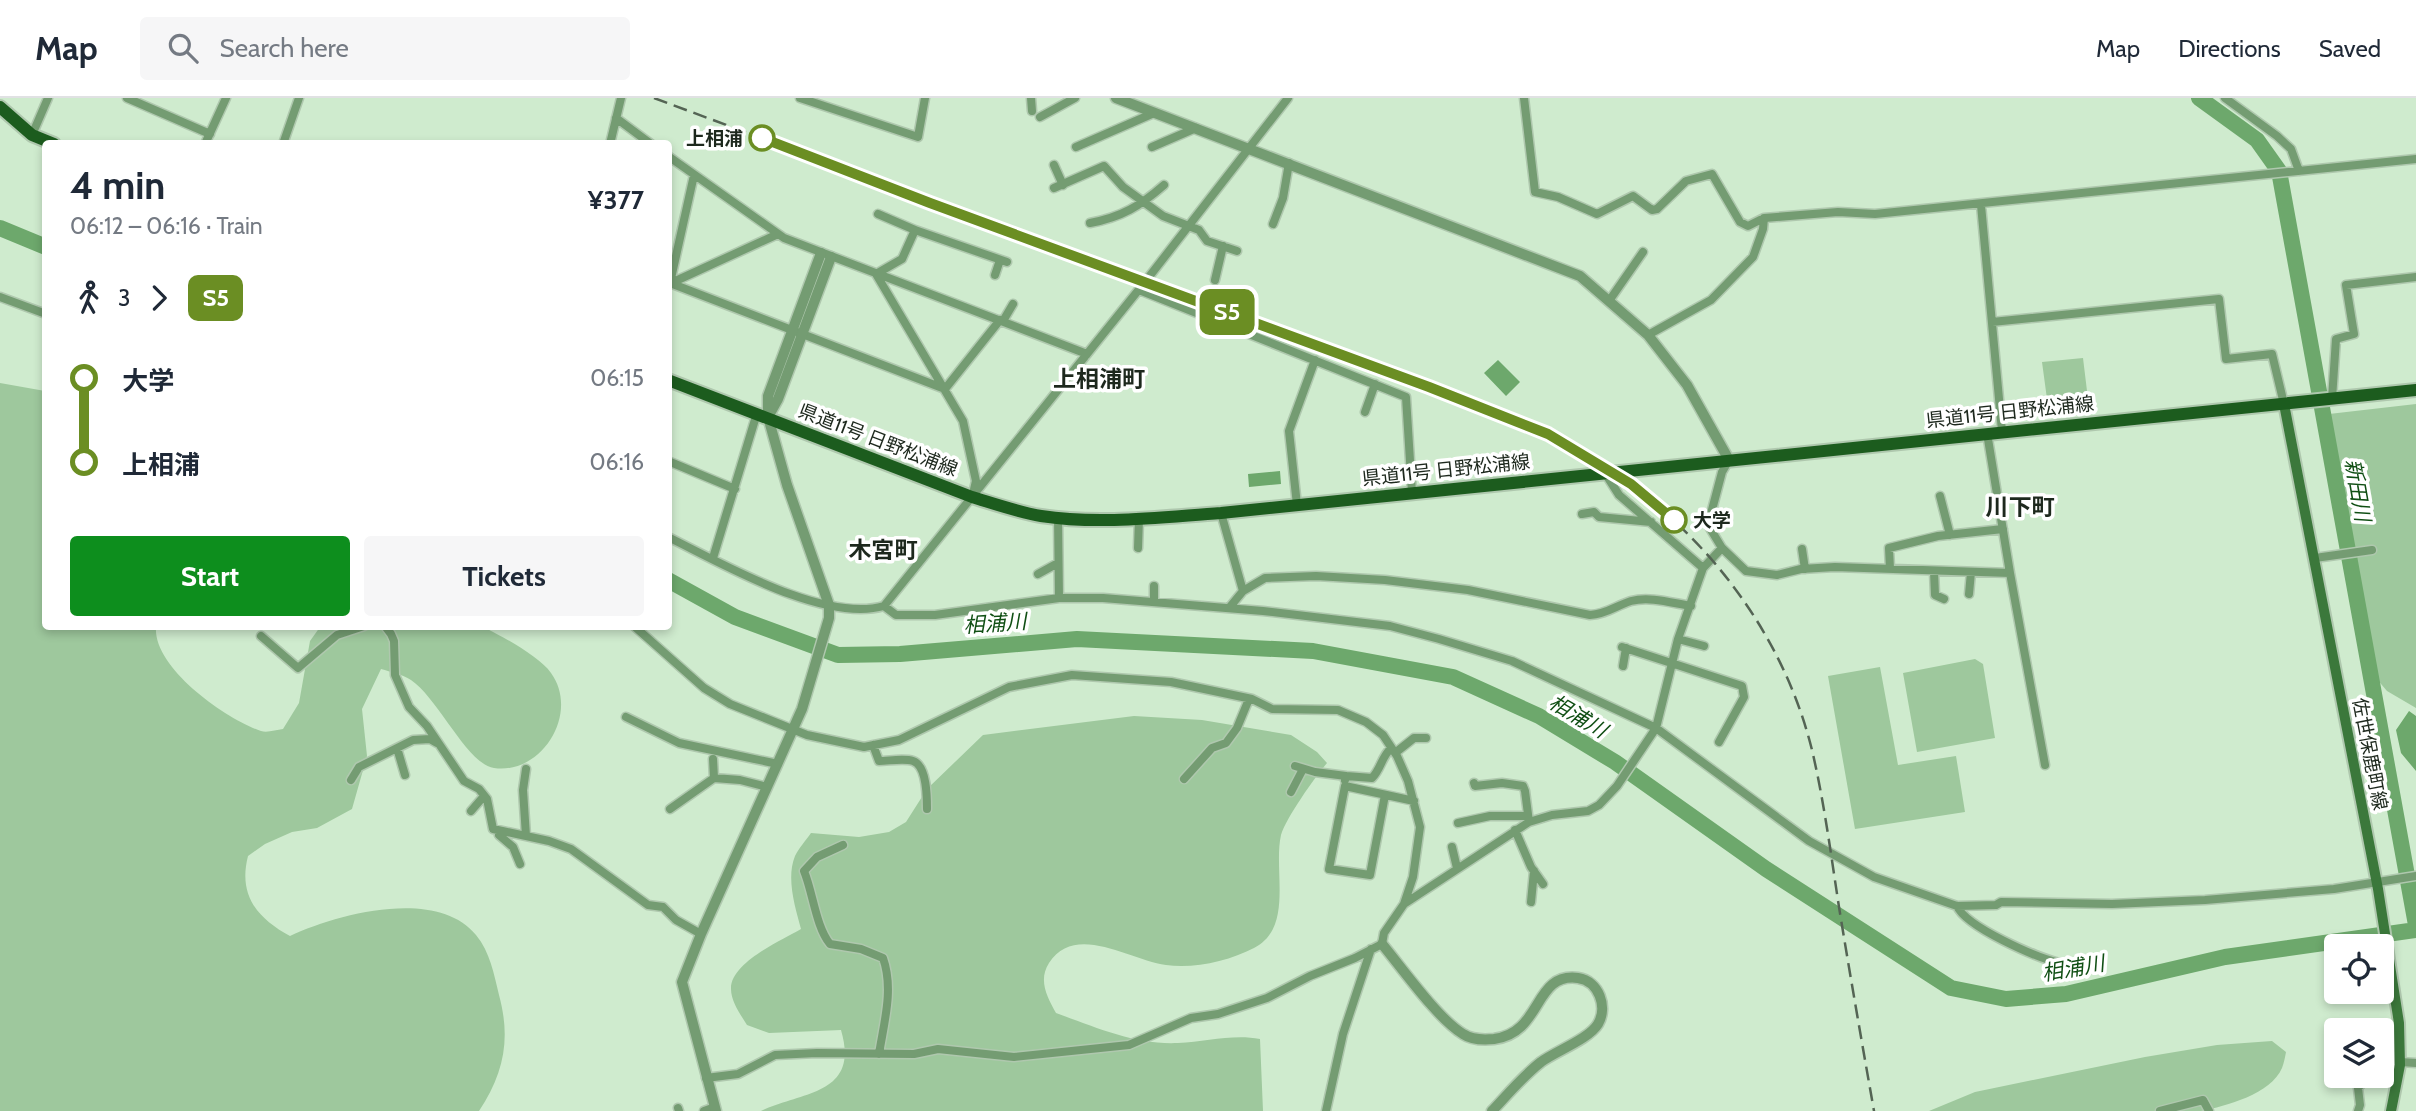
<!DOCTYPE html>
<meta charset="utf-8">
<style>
:root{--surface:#fff;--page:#f6f6f7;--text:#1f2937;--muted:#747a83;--line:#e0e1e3;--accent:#0d8e1d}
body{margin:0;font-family:Cabin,"Noto Sans JP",sans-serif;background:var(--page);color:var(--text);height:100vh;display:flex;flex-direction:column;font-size:26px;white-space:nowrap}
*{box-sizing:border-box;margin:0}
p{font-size:23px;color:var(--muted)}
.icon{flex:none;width:38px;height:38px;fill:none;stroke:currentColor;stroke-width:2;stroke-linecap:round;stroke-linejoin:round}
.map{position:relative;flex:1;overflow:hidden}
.details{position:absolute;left:42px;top:42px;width:630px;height:490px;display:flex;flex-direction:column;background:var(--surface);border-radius:7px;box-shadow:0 4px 10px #0003}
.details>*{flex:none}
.badge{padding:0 14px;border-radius:10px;font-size:24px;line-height:46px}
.tools{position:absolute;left:2324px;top:836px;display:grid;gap:14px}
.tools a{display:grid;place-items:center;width:70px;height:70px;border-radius:7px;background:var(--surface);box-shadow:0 4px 10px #0003;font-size:35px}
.map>.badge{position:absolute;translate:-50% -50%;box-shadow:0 0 0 4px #fff}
.legs{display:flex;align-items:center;gap:10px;height:77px;padding:0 28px;font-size:23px}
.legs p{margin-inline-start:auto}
.summary{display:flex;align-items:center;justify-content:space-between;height:119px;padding:0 28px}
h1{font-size:38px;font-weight:700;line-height:52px}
.button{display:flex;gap:14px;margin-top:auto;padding:14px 28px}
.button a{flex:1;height:80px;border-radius:7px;background:var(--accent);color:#fff;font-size:28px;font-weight:700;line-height:80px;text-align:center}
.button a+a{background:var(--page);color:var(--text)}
ul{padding:0 28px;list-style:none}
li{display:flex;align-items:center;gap:24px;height:84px;font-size:26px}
li i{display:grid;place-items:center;width:10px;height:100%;margin:0 9px;background:currentColor}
li i::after{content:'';width:18px;height:18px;margin:-9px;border:5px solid;border-radius:50%;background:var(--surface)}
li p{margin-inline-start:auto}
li:first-child i{background:linear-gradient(#0000 50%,currentColor 0)}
li:last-child i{background:linear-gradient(currentColor 50%,#0000 0)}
header{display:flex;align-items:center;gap:42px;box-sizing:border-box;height:98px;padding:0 35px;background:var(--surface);border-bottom:2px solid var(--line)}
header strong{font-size:33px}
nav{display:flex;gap:38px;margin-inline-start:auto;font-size:24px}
.search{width:490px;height:63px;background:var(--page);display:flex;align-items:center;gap:18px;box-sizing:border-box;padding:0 24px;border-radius:7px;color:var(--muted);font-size:26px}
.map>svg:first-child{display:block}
.green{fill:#9ec89d}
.water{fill:#6da86c}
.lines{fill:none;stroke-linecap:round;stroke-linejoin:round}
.river{stroke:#6da86c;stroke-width:16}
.minor-casing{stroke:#afc8ae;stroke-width:11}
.tertiary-casing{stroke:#afc8ae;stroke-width:13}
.secondary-casing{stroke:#afc8ae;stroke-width:14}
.primary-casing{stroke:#afc8ae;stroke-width:16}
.minor{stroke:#749c72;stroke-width:8}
.tertiary{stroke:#749c72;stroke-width:10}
.secondary{stroke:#3b783b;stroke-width:10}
.primary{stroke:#1c5c1e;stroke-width:12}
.rail{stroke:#546454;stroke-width:2.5;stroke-dasharray:14 7;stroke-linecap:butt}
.line-1-casing{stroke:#fff;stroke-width:16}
.line-1{stroke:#6b8e23;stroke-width:10}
.stop-1-dot{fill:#fff;stroke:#6b8e23;stroke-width:3.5}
.labels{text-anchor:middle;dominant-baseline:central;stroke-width:7;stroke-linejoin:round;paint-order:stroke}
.stop-label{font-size:19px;font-weight:bold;fill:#1d281d;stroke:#fff;text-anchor:end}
.street-label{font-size:19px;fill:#1d281d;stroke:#fff}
.water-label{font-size:21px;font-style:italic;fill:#104f14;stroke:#fff}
.quarter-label{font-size:23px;font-weight:bold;fill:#1d281d;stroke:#fff}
</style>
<header>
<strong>Map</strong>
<div class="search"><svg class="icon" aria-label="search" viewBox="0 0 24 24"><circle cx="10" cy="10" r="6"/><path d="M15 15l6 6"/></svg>Search here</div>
<nav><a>Map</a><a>Directions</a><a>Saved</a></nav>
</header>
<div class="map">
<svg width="2416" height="1013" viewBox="0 0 2416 1013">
<rect width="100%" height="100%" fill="#cfebce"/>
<!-- green -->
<path class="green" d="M2083,260L2087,293L2081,302L2054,305L2047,301L2042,264Z
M0,285L45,293L46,528L156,529C153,570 226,621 261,633C267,635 276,632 283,631L299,605L310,543L320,529C361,529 402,529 443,529C455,529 474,525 485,530C502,538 540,559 551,575C580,615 542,677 494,670C467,666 438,600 411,582C402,576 391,574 381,571L362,611L367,658L352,711L317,730L292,734L265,746L248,758C238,797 257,820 290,838C337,816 437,789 476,837C490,854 494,876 499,897C511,941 504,975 479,1013H0Z
M2416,306V610L2387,593L2376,580L2329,316Z
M1975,561L1983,566L1995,640L1917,654L1903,575Z
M1880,569L1898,667L1956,658L1965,714L1855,731L1828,578Z
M1134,618L1202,622L1291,637L1317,654L1327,665C1315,679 1286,720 1281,737C1273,772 1294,830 1254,850C1229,863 1194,871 1166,867C1130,862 1075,824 1049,865C1038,882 1047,899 1056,915C1095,929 1135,947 1178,945C1206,944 1232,936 1260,941L1263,1013H761C803,993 860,997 841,932L769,935L747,927C741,917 731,904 731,891C730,865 780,843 801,831C795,809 786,780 795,758C799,750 806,742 811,735L859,739L889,734L906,724L927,691L983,637Z
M2272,943L2286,954C2285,959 2284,965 2282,970C2271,996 2226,1008 2201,1013H1929L1975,994L2145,959L2217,947Z"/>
<!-- water -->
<path class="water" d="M1498,262L1520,284L1506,298L1484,275Z
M1280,373L1281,386L1249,389L1248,376Z
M2409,613L2416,618V673L2401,655L2396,632Z"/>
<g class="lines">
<!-- river -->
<path class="river" d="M2199,0L2257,42L2279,73L2416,827
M0,130L46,149
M668,482L735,519L838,557L900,556L1077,541L1313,553L1453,579L1539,618L1615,664L1766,771L1951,890L2006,901L2066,896L2225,859L2416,832"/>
<!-- minor casing -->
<g class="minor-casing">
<path id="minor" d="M127,0L210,36
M800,0L918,39L925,0
M1031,0L1032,13
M1524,0L1535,94L1558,99L1597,116L1633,98L1652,112L1657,111L1686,83L1712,76L1740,124L1748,128L1764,120L1838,114L1875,116L2416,61
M2225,0L2277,38L2291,51L2299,73
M1040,19L1075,0
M616,20L651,46
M32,37L48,0
M205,46L226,0
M283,46L299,0
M610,46L621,0
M1076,49L1154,15
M1152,49L1196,30
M668,58L784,140L1087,256
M1054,67L1063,87
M1054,90L1104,68L1123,89L1163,118L1199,132L1207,143L1237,153
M1981,107L2002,333
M1090,125C1122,119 1140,108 1164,87
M1273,126L1283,100L1289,65
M915,132L1007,164
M876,176L963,323L976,383L973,396
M876,176L902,161L915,132L878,116
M995,177L1000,162
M1215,182L1223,148
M670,185L945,291
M670,185L694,77
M669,186L778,136
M1139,192L1406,299L1412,395
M0,199L46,216
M1609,203L1643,154
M1003,223L1013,206
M1992,224L2219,201L2226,261L2272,256L2284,306
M1648,237L1711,202L1753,159L1763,131L1764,120
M945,291L1000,222
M2332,301L2336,241L2354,236L2346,187L2416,179
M1365,314L1375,286
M668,363L735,391
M1605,375L1619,397L1703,470
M1940,398L1950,437
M1297,407L1289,333L1315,262
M1221,415L1243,493L1265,480L1316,478L1385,482L1468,492L1590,517C1607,516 1615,508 1631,503C1650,498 1672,505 1691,508
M1582,416L1594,414L1599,419L1651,424
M1058,419L1059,500
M668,439C723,466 824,525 884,508L1145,184L1288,0
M1138,450L1139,420
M1722,450L1746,473L1777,477L1801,471L1835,469L2010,475L1987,335
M1802,451L1805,471
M713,460L757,315
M2315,460L2372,452
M1890,471L1889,450L1938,438L2003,431
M1934,473L1935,497L1944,501
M2010,475L2045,667
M1038,476L1058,465
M1969,496L1971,474
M1154,504V488
M884,508L896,517H935L1059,500H1103L1263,513L1390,528L1439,541L1512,563L1656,630L1809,743L1874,779L1957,808L1996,807L2001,804L2112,806L2205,802L2334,791L2416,778
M1229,510L1243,493
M385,528L391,536L394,543L395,577L409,609L427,628L464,683L479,691L487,701L493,731L549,743L571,751L648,807L663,809L676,822L701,836
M634,528L704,590L730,606L807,637L864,649L899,642L1009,589L1072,577L1171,584L1252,601L1272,611L1338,612L1366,624L1383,637L1397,658L1408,683L1420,729L1413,779L1404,806L1384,835L1382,846L1355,860L1310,878L1267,900L1218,916L1191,920L1129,947L1014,959L938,951L914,956L817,955L775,957L738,976L706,980
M261,538L298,570L337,537L364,528
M1678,541L1704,548
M1622,549L1742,588L1744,599L1719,644
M1623,568L1626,550
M626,619L679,645L778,666
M873,647L879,663C889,663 904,660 913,663C927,668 927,699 927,711
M397,650L405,677
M1395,655L1414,640H1426
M713,661L714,680
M1295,668L1315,674L1346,678L1345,682
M1346,678L1372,680C1381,671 1381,660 1391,650
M1184,681L1212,650L1226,645L1237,630L1249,601
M351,682L359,669L413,642L430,641L437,645
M1474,685L1475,688L1502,685L1523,688L1525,693L1529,724
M1291,694L1303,671
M1385,697L1370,777L1329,771L1345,688L1414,703
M670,711L714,680L740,682L767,689
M471,713L484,698
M1458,725L1490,718H1528
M1515,732L1531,769L1543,786
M501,733L499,737L513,749L520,766
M526,738L523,692L526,671
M843,747L817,759L804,773C813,795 816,829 830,846L861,851L883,860C894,891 884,924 879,956
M1452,749L1457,770
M1531,804L1534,773
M1404,806L1529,724L1552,717L1588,713L1599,707L1617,688L1656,630L1678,541L1703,470L1722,450L1708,427L1722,374L1729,362
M1957,808C1966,829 2037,860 2060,865
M2400,964L2416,965
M2382,974L2398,975
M678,1010L679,1013
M704,1013L715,1009
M1326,1013L1343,936L1371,851
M2160,1013L2203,1002L2209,1013
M2358,1013L2360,1007L2358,990L2368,978"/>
</g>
<!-- tertiary casing -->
<g class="tertiary-casing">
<path id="tertiary" d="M1116,0L1580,178L1648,237L1687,287L1729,362
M768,319L778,301L831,159
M1382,846C1402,870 1438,921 1463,936C1472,942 1484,942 1494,941C1543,935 1533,874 1578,880C1599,883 1608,909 1598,926C1589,941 1556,953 1541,964C1523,978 1508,996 1492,1013
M716,1013L682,884L701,836L802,611L829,520V507L787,387L768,319V298L821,155"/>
</g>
<!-- secondary casing -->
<g class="secondary-casing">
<path id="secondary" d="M2284,306L2378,791L2399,925L2400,967L2391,1013"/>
</g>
<!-- primary casing -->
<g class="primary-casing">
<path id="primary" d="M0,9L32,37L54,46
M668,282L972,399C995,406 1018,414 1041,418C1100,427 1162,419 1221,415L2416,292"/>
</g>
<!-- minor -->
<use href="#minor" class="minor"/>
<!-- tertiary -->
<use href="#tertiary" class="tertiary"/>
<!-- secondary -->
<use href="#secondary" class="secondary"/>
<!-- primary -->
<use href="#primary" class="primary"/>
<!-- rail -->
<path class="rail" d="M654,0L1429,289C1485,311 1543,331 1594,362C1700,427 1782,531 1812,652C1824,703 1831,757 1839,809C1850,877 1862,945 1874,1013"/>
</g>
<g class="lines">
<!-- line-1 casing -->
<g class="line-1-casing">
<path id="line-1" d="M762,40L930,105L1429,289L1548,336L1631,386L1674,422"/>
</g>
<!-- line-1 -->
<use href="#line-1" class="line-1"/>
</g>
<!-- markers -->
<g class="stop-1-dot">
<circle cx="762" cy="40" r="12"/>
<circle cx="1674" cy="422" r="12"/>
</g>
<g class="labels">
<!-- stop labels -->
<g class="stop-label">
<text x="743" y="40">上相浦</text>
<text x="1693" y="422" text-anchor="start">大学</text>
</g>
<!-- street labels -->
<g class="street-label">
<text transform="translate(2010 314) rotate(-6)">県道11号 日野松浦線</text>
<text transform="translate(878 342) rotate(21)">県道11号 日野松浦線</text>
<text transform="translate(1446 372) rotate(-6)">県道11号 日野松浦線</text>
<text transform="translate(2370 656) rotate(79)">佐世保鹿町線</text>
</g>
<!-- water labels -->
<g class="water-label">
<text transform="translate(2358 392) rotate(80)">新田川</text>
<text transform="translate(995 525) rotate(-4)">相浦川</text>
<text transform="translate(1578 618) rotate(31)">相浦川</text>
<text transform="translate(2073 870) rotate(-10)">相浦川</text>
</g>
<!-- quarter labels -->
<g class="quarter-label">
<text x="1099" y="281">上相浦町</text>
<text x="2020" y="409">川下町</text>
<text x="883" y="452">木宮町</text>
</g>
</g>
</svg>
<div class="tools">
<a><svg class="icon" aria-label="locate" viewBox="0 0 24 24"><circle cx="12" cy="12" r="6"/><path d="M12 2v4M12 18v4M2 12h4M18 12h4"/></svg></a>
<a><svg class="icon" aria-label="layers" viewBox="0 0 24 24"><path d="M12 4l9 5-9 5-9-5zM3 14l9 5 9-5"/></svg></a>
</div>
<b class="badge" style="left:1227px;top:214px;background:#6b8e23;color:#fff">S5</b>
<section class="details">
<div class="summary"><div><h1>4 min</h1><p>06:12 – 06:16 · Train</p></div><b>¥377</b></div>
<div class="legs"><svg class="icon" aria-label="walk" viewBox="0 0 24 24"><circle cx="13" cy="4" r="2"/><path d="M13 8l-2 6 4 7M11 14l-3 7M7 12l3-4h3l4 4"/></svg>3<svg class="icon" aria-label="forward" viewBox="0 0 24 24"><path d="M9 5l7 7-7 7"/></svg><b class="badge" style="background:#6b8e23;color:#fff">S5</b></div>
<ul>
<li><i style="color:#6b8e23"></i><b>大学</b><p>06:15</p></li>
<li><i style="color:#6b8e23"></i><b>上相浦</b><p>06:16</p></li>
</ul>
<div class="button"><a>Start</a><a>Tickets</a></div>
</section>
</div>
